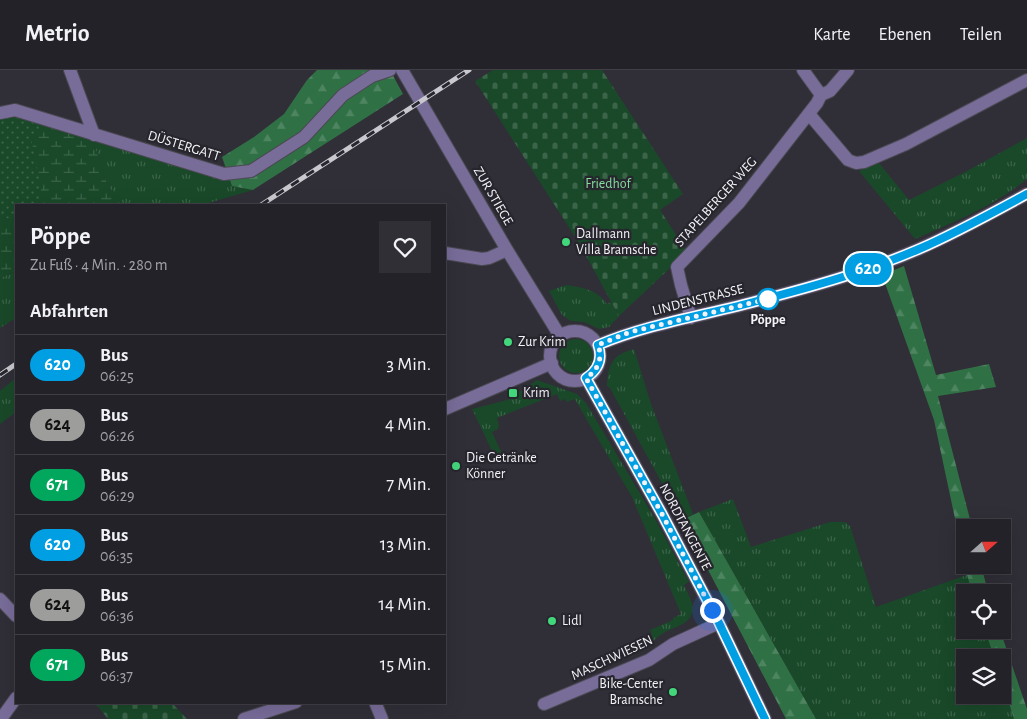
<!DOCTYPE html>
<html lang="de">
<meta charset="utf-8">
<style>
:root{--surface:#242229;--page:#302f35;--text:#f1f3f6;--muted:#a3a4a8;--line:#413f46}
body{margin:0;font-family:"Alegreya Sans",sans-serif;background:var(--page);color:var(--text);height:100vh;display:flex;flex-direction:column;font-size:19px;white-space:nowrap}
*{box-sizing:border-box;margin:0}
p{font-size:16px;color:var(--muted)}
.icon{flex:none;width:28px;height:28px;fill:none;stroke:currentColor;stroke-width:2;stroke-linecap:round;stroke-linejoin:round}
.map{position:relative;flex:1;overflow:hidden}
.sheet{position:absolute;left:15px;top:134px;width:431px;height:500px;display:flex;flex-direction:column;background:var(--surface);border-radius:0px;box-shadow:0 5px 20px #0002,0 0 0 1px var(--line)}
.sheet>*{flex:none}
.badge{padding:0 10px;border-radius:16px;font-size:18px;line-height:32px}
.needle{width:32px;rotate:69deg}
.buttons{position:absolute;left:956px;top:449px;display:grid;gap:10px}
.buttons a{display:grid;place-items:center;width:55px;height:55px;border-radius:0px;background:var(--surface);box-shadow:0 5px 20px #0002,0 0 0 1px var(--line);font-size:25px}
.you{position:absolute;width:25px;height:25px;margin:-12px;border:4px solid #fff;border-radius:50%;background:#1a73e8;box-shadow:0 0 0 8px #1a73e833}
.map>.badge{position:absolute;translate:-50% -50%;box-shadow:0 0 0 2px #fff}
h2{padding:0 15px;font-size:19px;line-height:45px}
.round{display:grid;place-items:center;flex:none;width:52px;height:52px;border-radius:0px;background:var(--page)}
.head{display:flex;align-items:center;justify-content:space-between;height:85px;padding:0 15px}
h1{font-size:24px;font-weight:600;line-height:38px}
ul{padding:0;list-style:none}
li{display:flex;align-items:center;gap:15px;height:60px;padding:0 15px;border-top:1px solid var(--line)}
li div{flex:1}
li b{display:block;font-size:19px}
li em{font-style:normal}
li .badge{min-width:55px;font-weight:700;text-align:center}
header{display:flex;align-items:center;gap:30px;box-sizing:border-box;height:70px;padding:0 25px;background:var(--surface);border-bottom:1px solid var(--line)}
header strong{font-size:24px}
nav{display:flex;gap:28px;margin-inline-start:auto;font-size:18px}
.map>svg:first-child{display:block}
.grass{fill:url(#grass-tufts)}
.forest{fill:url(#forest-firs)}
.wetland{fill:url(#wetland-marsh)}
.cemetery{fill:url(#cemetery-stones)}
.park{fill:url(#park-dots)}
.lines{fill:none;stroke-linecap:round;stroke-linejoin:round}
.minor-casing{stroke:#4b4952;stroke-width:14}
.minor{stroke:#786c99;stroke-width:12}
.rail-casing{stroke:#c9c8ce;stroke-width:5}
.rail{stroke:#27252d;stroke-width:3;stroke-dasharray:9;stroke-linecap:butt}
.line-casing{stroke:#fff;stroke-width:11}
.line{stroke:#009fe3;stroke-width:8}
.walk{stroke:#f3f2f7;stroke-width:5;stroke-dasharray:0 9}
.poi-dot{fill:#43d77b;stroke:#27252d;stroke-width:2}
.stop-dot{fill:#fff;stroke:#009fe3;stroke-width:2.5}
.labels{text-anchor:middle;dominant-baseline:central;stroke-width:4.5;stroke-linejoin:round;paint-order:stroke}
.street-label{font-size:14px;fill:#f3f2f7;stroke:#27252d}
.park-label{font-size:14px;fill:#84de9e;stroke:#27252d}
.poi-label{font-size:14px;fill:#f3f2f7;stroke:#27252d;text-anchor:start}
.stop-label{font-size:14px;font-weight:bold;fill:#f3f2f7;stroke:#27252d}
</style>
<header>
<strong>Metrio</strong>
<nav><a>Karte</a><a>Ebenen</a><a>Teilen</a></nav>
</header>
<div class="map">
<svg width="1027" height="649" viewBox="0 0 1027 649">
<defs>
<pattern id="grass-tufts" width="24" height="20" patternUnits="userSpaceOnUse" patternTransform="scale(1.25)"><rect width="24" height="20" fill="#194929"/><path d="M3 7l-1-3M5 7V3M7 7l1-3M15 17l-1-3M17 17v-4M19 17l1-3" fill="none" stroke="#3b6449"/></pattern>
<pattern id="forest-firs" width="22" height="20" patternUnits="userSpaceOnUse" patternTransform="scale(1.25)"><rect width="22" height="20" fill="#307045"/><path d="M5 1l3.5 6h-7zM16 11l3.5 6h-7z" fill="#4e8561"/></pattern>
<pattern id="wetland-marsh" width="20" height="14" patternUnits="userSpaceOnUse" patternTransform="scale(1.25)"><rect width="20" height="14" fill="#194929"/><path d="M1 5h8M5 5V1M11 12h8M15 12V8" fill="none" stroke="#3b6449"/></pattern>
<pattern id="cemetery-stones" width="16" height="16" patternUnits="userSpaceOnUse" patternTransform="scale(1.25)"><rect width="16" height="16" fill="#194929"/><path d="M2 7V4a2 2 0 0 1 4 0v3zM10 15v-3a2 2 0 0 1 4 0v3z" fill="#3b6449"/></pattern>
<pattern id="park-dots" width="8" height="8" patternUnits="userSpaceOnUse" patternTransform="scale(1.25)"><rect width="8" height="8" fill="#194929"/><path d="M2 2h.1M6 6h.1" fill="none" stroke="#3b6449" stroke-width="1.8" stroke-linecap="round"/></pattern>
</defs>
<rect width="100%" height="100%" fill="#302e37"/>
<!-- grass -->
<path class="grass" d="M1027,68V109C996,135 952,153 915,169L859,101L879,93L909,130L967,101Z
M93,71L220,109H229L232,116L253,120L202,135H122L107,114Z
M16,201V248L0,258V208Z
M566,215C581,217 598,220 607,234L611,232L619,246L609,257L599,259L584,252L571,251L562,245L549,221Z
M559 286a17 17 0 1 1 34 0a17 17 0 1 1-34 0Z
M634,279L651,334L693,444L682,450L610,318L607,316C608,294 612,285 634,279Z
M16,308V342L0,354V321Z
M537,310L577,324L586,333L654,447L689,512L684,515C688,524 696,535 691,545C687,556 670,558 662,564C649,573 644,580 629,587L625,580L653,568L650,560L673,550V548L681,544L632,427L577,333L575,329L567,332L565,329L560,331L557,324L497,348L499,355L498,359L492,362L502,384L498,385L493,383L472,339L507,330Z
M733,429L751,477L830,452H845L850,456L876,537L967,505L972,522H965V560H985L994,587L965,588V625H1002L1003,614L1014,649H816L699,442Z"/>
<!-- forest -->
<path class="forest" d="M317,0H390L403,24L253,120L232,116L222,87L254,67L284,44L307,10Z
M904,196L936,305L989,294L996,317L938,326L972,457L965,458V495H981L988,522H972L967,505L934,350L882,205Z
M699,442L816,649H786L682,450Z
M985,560H1000L1027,639V649H1014L1003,614L1002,588L994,587Z"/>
<!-- wetland -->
<path class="wetland" d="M21,46L93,71L107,114L122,135H16V201L0,208V47Z"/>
<!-- cemetery -->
<path class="cemetery" d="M493,0H602L683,124L660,140L687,182L619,246L579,173L475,11Z
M95,633H172L187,649H108Z"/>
<!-- park -->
<path class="park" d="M10,45L21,46L47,55L31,68L41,117L40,135H16V148H8L0,151V47Z"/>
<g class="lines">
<!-- minor casing -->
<g class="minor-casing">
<path id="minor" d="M70,0L94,65
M402,0L507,180L560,266
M803,0L821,25
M0,43L15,40L224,104L251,101L304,67L343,25L372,6L390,0
M809,44L848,90L856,93L864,92L906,74L1027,10
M445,183L482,189L489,188L507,180
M691,248L681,215L677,197L739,133L817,33L821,25L830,21L848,0
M550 286a25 25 0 1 1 50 0a25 25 0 1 1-50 0Z
M598,275C650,253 707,245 761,230C815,216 868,201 919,179C956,163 992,143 1027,124
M586,308L662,444L719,553L765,649
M445,339L552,293
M0,529L16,546
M375,632L382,649
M544,634L649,590L673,574L719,553
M1,649L16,628
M244,649L296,632"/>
</g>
<!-- minor -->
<use href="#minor" class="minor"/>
<!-- rail casing -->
<g class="rail-casing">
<path id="rail" d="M261,135L469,0
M0,305L16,294"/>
</g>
<!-- rail -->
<use href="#rail" class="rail"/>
</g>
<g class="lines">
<!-- line casing -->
<g class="line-casing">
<path id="line" d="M765,649L719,553L662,444L586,308C598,300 603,289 598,275C650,253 707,245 761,230C815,216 868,201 919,179C956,163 992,143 1027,124"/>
</g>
<!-- line -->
<use href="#line" class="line"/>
<!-- walk -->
<path class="walk" d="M712,540L662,444L586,308C598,300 603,289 598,275L630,262L768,229"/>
</g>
<!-- markers -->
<g class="poi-dot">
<circle cx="566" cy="172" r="5"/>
<circle cx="508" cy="272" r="5"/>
<rect x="508" y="318" width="10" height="10" rx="2.5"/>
<circle cx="456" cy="396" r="5"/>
<circle cx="552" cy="551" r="5"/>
<circle cx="673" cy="622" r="5"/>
</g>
<circle class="stop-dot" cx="768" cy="229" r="10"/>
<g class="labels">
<!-- street labels -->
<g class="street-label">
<text transform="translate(184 76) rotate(17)">DÜSTERGATT</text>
<text transform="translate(493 126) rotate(60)">ZUR STIEGE</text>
<text transform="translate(716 132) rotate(-48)">STAPELBERGER WEG</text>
<text transform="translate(698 230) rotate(-14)">LINDENSTRASSE</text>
<text transform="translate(685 457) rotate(62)">NORDTANGENTE</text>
<text transform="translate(612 588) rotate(-25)">MASCHWIESEN</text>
</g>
<!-- park labels -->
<g class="park-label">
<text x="608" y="114">Friedhof</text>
</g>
<!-- poi labels -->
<g class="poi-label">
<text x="576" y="164">Dallmann<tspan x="576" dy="16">Villa Bramsche</tspan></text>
<text x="518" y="272">Zur Krim</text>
<text x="523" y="323">Krim</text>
<text x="466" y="388">Die Getränke<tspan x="466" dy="16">Könner</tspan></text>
<text x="562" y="551">Lidl</text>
<text x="663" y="614" text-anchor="end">Bike-Center<tspan x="663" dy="16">Bramsche</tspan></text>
</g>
<!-- stop labels -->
<g class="stop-label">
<text x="768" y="250">Pöppe</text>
</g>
</g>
</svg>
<div class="buttons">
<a><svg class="needle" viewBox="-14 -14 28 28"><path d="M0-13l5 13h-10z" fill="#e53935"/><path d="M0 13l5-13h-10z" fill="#a3a4a8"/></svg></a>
<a><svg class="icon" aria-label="locate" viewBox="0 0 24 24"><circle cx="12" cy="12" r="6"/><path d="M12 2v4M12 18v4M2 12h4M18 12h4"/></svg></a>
<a><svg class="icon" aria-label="layers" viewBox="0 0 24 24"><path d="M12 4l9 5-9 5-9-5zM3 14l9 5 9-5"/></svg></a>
</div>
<div class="you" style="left:712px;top:540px"></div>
<b class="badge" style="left:868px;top:199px;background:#009fe3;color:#fff">620</b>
<section class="sheet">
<div class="head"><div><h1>Pöppe</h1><p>Zu Fuß · 4 Min. · 280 m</p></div><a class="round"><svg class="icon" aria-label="heart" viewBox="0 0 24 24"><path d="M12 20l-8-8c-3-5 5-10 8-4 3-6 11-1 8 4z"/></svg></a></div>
<h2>Abfahrten</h2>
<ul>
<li><span class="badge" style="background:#009fe3;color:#fff">620</span><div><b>Bus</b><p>06:25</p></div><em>3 Min.</em></li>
<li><span class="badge" style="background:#9d9d9c;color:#111">624</span><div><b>Bus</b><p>06:26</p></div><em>4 Min.</em></li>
<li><span class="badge" style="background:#00a75d;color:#fff">671</span><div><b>Bus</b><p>06:29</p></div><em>7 Min.</em></li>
<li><span class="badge" style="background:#009fe3;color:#fff">620</span><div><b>Bus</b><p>06:35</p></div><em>13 Min.</em></li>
<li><span class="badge" style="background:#9d9d9c;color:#111">624</span><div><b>Bus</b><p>06:36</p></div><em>14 Min.</em></li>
<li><span class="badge" style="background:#00a75d;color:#fff">671</span><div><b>Bus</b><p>06:37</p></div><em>15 Min.</em></li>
</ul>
</section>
</div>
